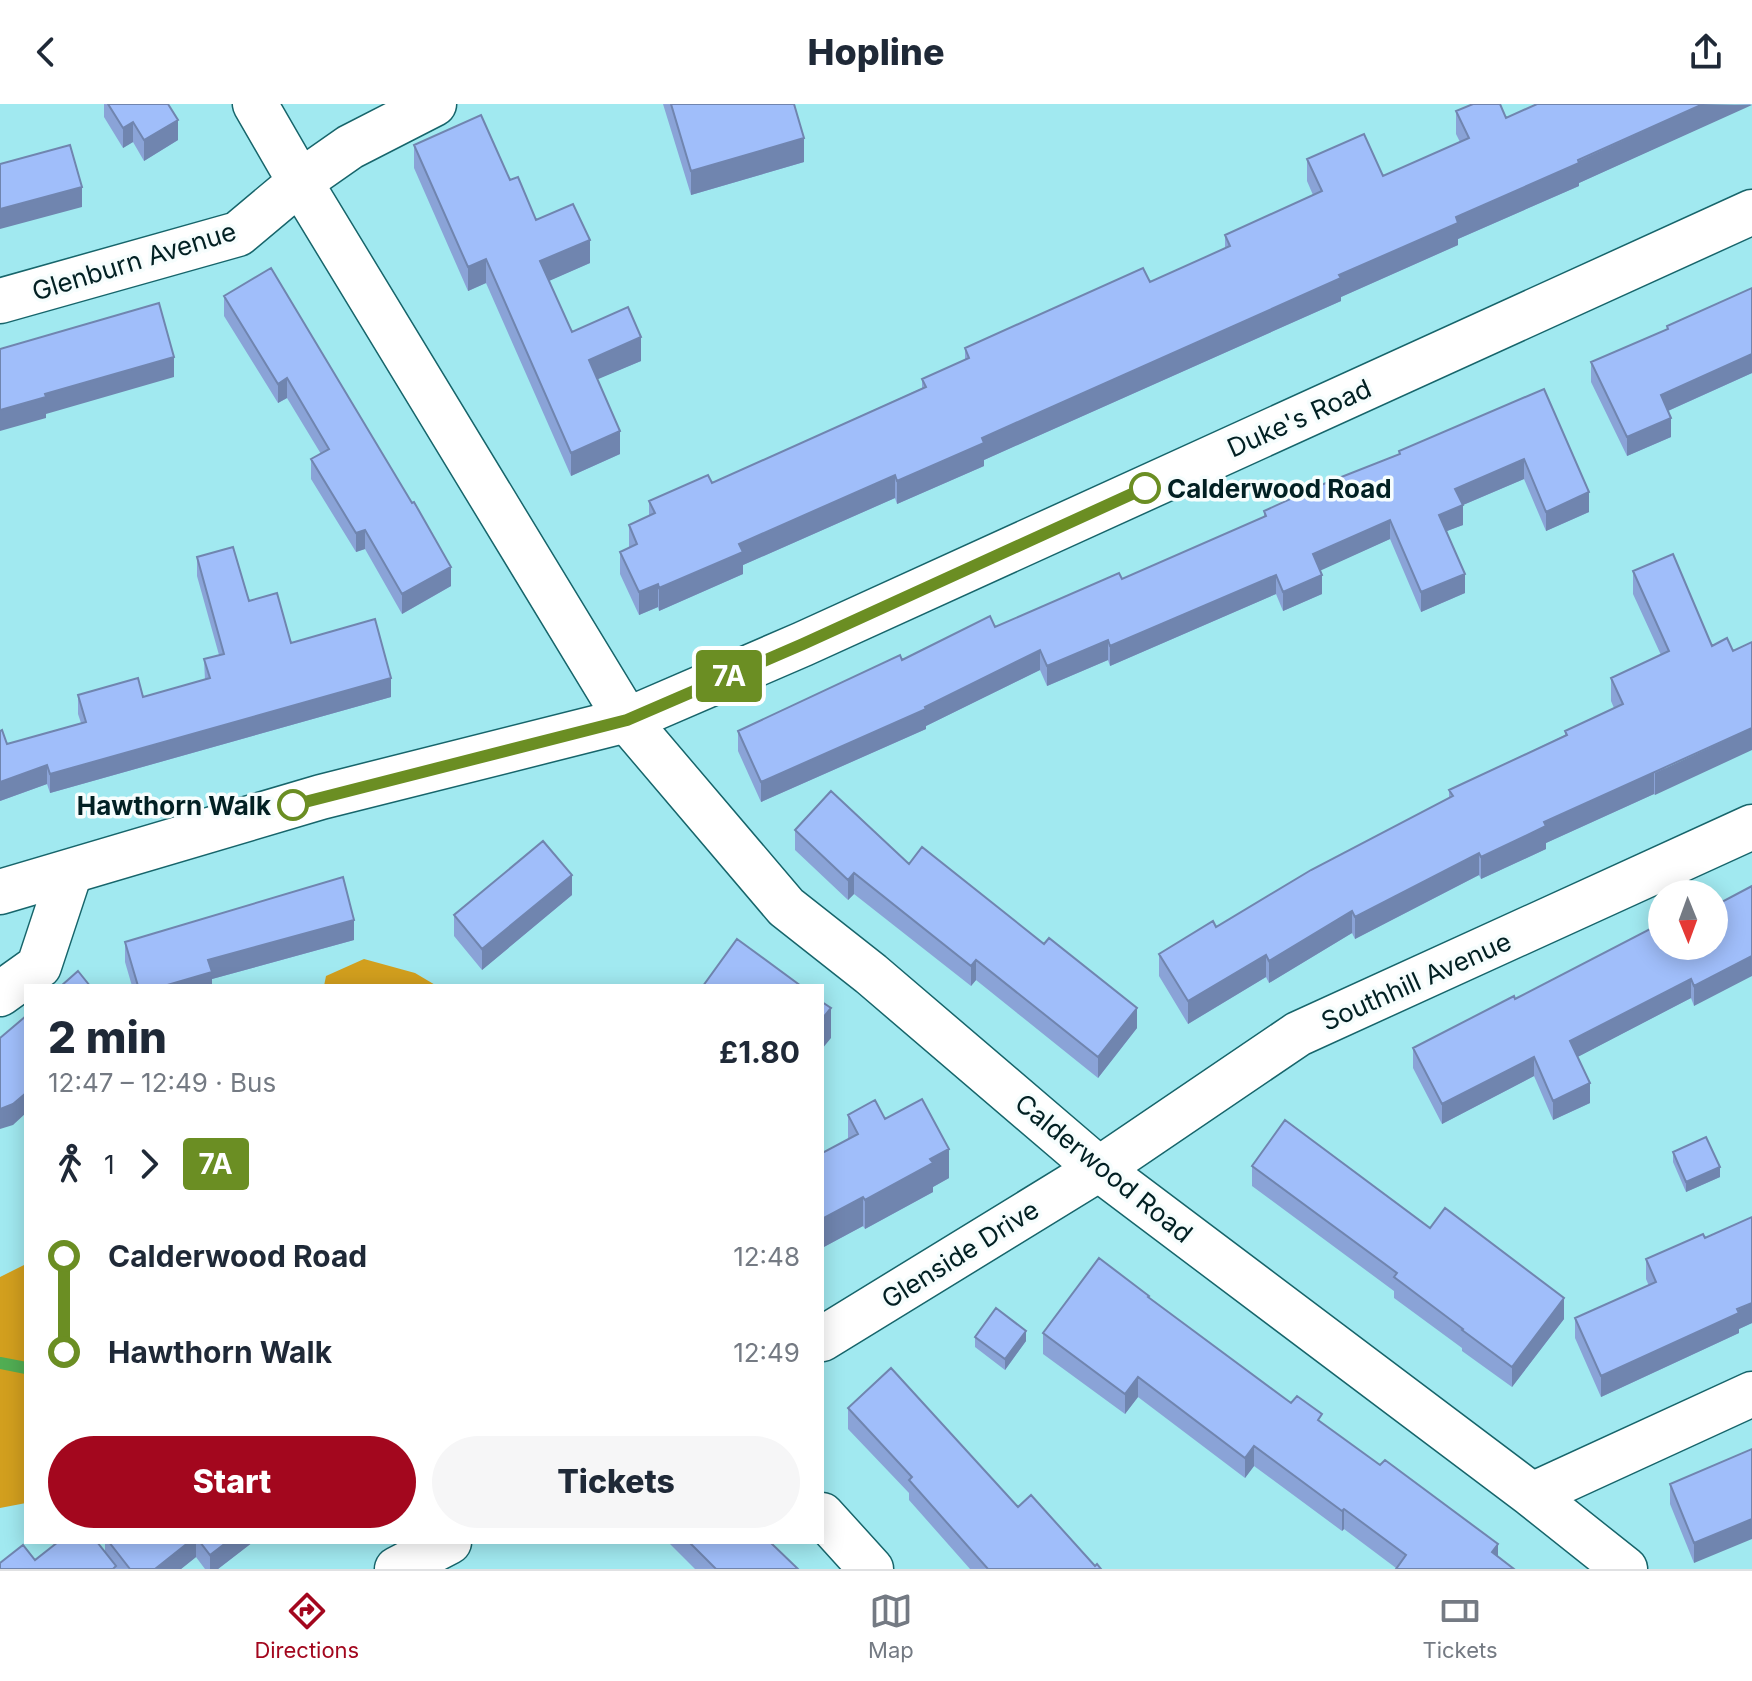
<!DOCTYPE html>
<meta charset="utf-8">
<style>
:root{--surface:#fff;--page:#f6f6f7;--text:#1f2937;--muted:#747a83;--line:#e0e1e3;--accent:#a3071e}
body{margin:0;font-family:Inter,sans-serif;background:var(--page);color:var(--text);height:100vh;display:flex;flex-direction:column;font-size:30px;white-space:nowrap}
*{box-sizing:border-box;margin:0}
p{font-size:26px;color:var(--muted)}
.icon{flex:none;width:44px;height:44px;fill:none;stroke:currentColor;stroke-width:2;stroke-linecap:round;stroke-linejoin:round}
.map{position:relative;flex:1;overflow:hidden}
.side{position:absolute;left:24px;top:880px;width:800px;height:560px;display:flex;flex-direction:column;background:var(--surface);border-radius:0px;box-shadow:0 4px 20px #0003}
.side>*{flex:none}
.badge{padding:0 16px;border-radius:6px;font-size:28px;line-height:52px}
.needle{width:52px;rotate:179deg}
.tools{position:absolute;left:1648px;top:776px;display:grid;gap:16px}
.tools a{display:grid;place-items:center;width:80px;height:80px;border-radius:50%;background:var(--surface);box-shadow:0 4px 20px #0003;font-size:40px}
.map>.badge{position:absolute;translate:-50% -50%;box-shadow:0 0 0 4px #fff}
.legs{display:flex;align-items:center;gap:12px;height:88px;padding:0 24px;font-size:26px}
.legs p{margin-inline-start:auto}
.overview{display:flex;align-items:center;justify-content:space-between;height:136px;padding:0 24px}
h1{font-size:44px;font-weight:800;line-height:60px}
.button{display:flex;gap:16px;margin-top:auto;padding:16px 24px}
.button a{flex:1;height:92px;border-radius:48px;background:var(--accent);color:#fff;font-size:32px;font-weight:800;line-height:92px;text-align:center}
.button a+a{background:var(--page);color:var(--text)}
ul{padding:0 24px;list-style:none}
li{display:flex;align-items:center;gap:28px;height:96px;font-size:30px}
li i{display:grid;place-items:center;width:12px;height:100%;margin:0 10px;background:currentColor}
li i::after{content:'';width:20px;height:20px;margin:-10px;border:6px solid;border-radius:50%;background:var(--surface)}
li p{margin-inline-start:auto}
li:first-child i{background:linear-gradient(#0000 50%,currentColor 0)}
li:last-child i{background:linear-gradient(currentColor 50%,#0000 0)}
header{display:flex;justify-content:space-between;align-items:center;height:104px;padding:0 24px;background:var(--surface);font-size:36px;font-weight:800}
.tabs{display:flex;justify-content:space-around;align-items:center;height:112px;border-top:2px solid var(--line);background:var(--surface);font-size:22px;color:var(--muted)}
.tabs a{display:grid;justify-items:center;gap:4px}
.tabs .selected{color:var(--accent)}
.map>svg:first-child{display:block}
.green{fill:#d29f1e}
.lines{fill:none;stroke-linecap:round;stroke-linejoin:round}
.stream{stroke:#51ad53;stroke-width:12}
.minor-casing{stroke:#17656b;stroke-width:47}
.major-casing{stroke:#17656b;stroke-width:47}
.minor{stroke:#fff;stroke-width:44}
.major{stroke:#fff;stroke-width:44}
.wall{fill:#8aa3d7}
.shaded-wall{fill:#7085af}
.building{fill:#a0befa;stroke:#7085af;stroke-width:2}
.line-1-casing{stroke:#fff;stroke-width:18}
.line-1{stroke:#6b8e23;stroke-width:12}
.stop-1-dot{fill:#fff;stroke:#6b8e23;stroke-width:4}
.labels{text-anchor:middle;dominant-baseline:central;stroke-width:7;stroke-linejoin:round;paint-order:stroke}
.street-label{font-size:26px;fill:#022023;stroke:#f6fdfd}
.stop-label{font-size:26px;font-weight:bold;fill:#022023;stroke:#f6fdfd;text-anchor:start}
</style>
<header><svg class="icon" aria-label="back" viewBox="0 0 24 24"><path d="M15 5l-7 7 7 7"/></svg>Hopline<svg class="icon" aria-label="share" viewBox="0 0 24 24"><path d="M12 15V3M7 8l5-5 5 5M5 13v7h14v-7"/></svg></header>
<div class="map">
<svg width="1752" height="1465" viewBox="0 0 1752 1465">
<rect width="100%" height="100%" fill="#a1e9f0"/>
<!-- green -->
<path class="green" d="M364,855L415,869L437,882H324L326,872Z
M26,1160V1399L0,1404V1173Z"/>
<g class="lines">
<!-- stream -->
<path class="stream" d="M0,1259L26,1264"/>
<!-- minor casing -->
<g class="minor-casing">
<path id="minor" d="M255,0L300,78L627,616L786,803L871,870L1099,1065L1532,1391L1625,1465
M0,197L238,130L300,78L350,43L434,0
M0,890L39,862L70,768
M822,1235L1099,1065L1298,930L1752,723
M1532,1391L1752,1290
M822,1411L871,1465
M397,1465L449,1438"/>
</g>
<!-- major casing -->
<g class="major-casing">
<path id="major" d="M0,788L321,693L627,616L803,540L1752,108"/>
</g>
<!-- minor -->
<use href="#minor" class="minor"/>
<!-- major -->
<use href="#major" class="major"/>
</g>
<!-- wall -->
<path class="wall" d="M104,0H168L178,36L144,57L133,38L123,44L104,13Z
M663,0H794L804,58L691,91Z
M1752,0L1579,79V82L1458,135V141L1341,193V197L984,356V362L897,400L895,394L743,461V470L659,507L658,503L639,511L620,470V448L629,444V421L649,412V397L712,379L922,284V275L965,256V244L1150,178L1225,145V131L1313,91L1307,77V55L1383,72L1460,38L1456,30V7L1506,14Z
M414,41L510,76L536,116L590,159L548,177L572,228L641,257L597,275L620,350L571,372L486,179L468,187L414,64Z
M1752,184V269L1668,307L1671,333L1627,352L1591,278V258L1667,226V222Z
M224,192L451,482L402,510L365,445L356,448L311,375V355L321,350L287,294L278,299L224,212Z
M1544,285L1589,408L1546,427L1524,375L1463,401V421L1447,427L1465,489L1421,508L1390,435L1320,466L1322,490L1283,507L1276,490L1110,562L1108,556L1047,582L1040,566L926,622V625L761,698L738,647V627L902,556L995,523L1122,475L1264,413V407L1399,350V347Z
M197,453L249,497L291,539L391,593L50,689L47,680L0,697V627L7,640L81,619L78,610V591L143,593L205,576L204,555L219,551L197,472Z
M1633,467L1712,542L1655,691L1654,690L1546,739V745L1481,775L1479,771L1355,835L1352,829L1269,879L1266,873L1188,920L1159,872V850L1216,823L1449,694V686L1565,631V627L1614,604L1611,597V574L1661,551L1633,490Z
M795,726L909,760L1137,924L1098,974L976,876L971,882L854,790L848,796L795,746Z
M1752,782L1694,902L1691,894L1577,953L1590,999L1553,1016L1534,972L1442,1020L1413,964V944L1515,895L1655,833Z
M572,791L482,866L454,832V811Z
M354,836L212,875V882H132L125,858V838Z
M848,1011L885,1015L949,1074L933,1083V1088L865,1125L863,1122L822,1144V1049L848,1036Z
M1673,1048L1720,1073L1686,1088L1673,1058Z
M1252,1062L1430,1124L1564,1215L1512,1283L1462,1247V1244L1394,1194V1187L1252,1082Z
M1752,1113V1219L1739,1225V1229L1601,1293L1575,1234V1214L1649,1182L1646,1175V1155L1705,1134Z
M1149,1194L1291,1299L1322,1319L1380,1361L1498,1440L1396,1464L1344,1425L1342,1427L1254,1362L1245,1374L1138,1293L1125,1310L1043,1250V1229Z
M975,1233L1026,1237L1005,1266L975,1243Z
M848,1304L1018,1403L1095,1462L1101,1465H970L909,1396V1389L848,1325Z
M1752,1345L1694,1459L1670,1400V1380Z
M105,1438H253L218,1465H205L196,1453L181,1465H0L35,1456L105,1449Z
M668,1438H770L798,1465H695Z"/>
<!-- shaded-wall -->
<path class="shaded-wall" d="M1703,0L1752,1L1579,79V82L1458,135V141L1341,193V197L984,356V362L897,400V377L982,334L1339,171L1456,113Z
M178,16V36L144,57V36Z
M133,18V38L123,44V24Z
M804,34V58L691,91V67Z
M82,83V103L0,125V105Z
M590,136V159L540,181V157Z
M486,155V179L468,187V163Z
M641,233V257L589,279V256Z
M1752,250V269L1661,310V291Z
M174,253V273L46,310V314L0,327V306L45,290Z
M287,274V294L278,299V280Z
M1671,314V333L1627,352V333Z
M620,327V350L571,372V349Z
M1524,355V375L1463,401V421L1439,430V411L1455,385Z
M895,371V394L743,461V470L659,507V484L739,440Z
M1589,388V408L1546,427V408Z
M1390,416V435L1313,470V450Z
M365,426V445L356,448V429Z
M451,463V482L402,510V490Z
M1465,470V489L1421,508V488Z
M1276,471V490L1110,562V542Z
M1322,471V490L1283,507V488Z
M658,480V503L639,511V488Z
M1108,536V556L1047,582V562Z
M1040,546V566L926,622V625L761,698V678L925,603Z
M391,574V593L50,689V670Z
M1752,624V646L1655,691V669Z
M47,661V680L0,697V678Z
M1654,668V690L1546,739V745L1481,775V753L1544,718Z
M1479,749V771L1355,835V813Z
M854,769V790L848,796V776Z
M572,771V791L482,866V845Z
M1352,807V829L1269,879V857Z
M354,816V836L212,875V882H164L208,856Z
M1266,851V873L1188,920V897Z
M1752,852V872L1694,902V882Z
M976,856V876L971,882V862Z
M1691,875V894L1570,957V937Z
M831,904V934L822,945V915Z
M1137,904V924L1098,974V953Z
M1534,953V972L1442,1020V1000Z
M1590,979V999L1553,1016V997Z
M26,989V1009L13,1021L0,1025V1005Z
M949,1045V1074L933,1083V1088L865,1125V1096L930,1055Z
M1720,1063V1073L1686,1088V1078Z
M863,1093V1122L822,1144V1115Z
M1564,1194V1215L1512,1283V1263Z
M1752,1199V1219L1739,1225V1229L1601,1293V1272Z
M1026,1227V1237L1005,1266V1255Z
M1138,1273V1293L1125,1310V1290Z
M1254,1342V1362L1245,1374V1354Z
M1344,1405V1425L1342,1427V1407Z
M1752,1415V1435L1694,1459V1439Z
M189,1438H196V1453L181,1465H155Z
M227,1438H253L218,1465H210V1451Z
M1498,1440V1460L1492,1448Z"/>
<!-- building -->
<path class="building" d="M108,0H168L178,16L144,36L133,18L123,24Z
M671,0H794L804,34L691,67Z
M1473,0H1500L1506,14L1537,0H1703L1578,56L1579,59L1456,113L1458,119L1339,171L1341,174L982,334L984,339L897,377L895,371L739,440L743,448L659,484L658,480L639,488L620,448L637,440L629,421L655,409L649,397L708,371L712,379L926,283L922,275L969,254L965,244L1143,164L1150,178L1230,142L1225,131L1322,87L1307,55L1364,30L1383,72L1469,34L1456,7Z
M481,11L510,76L518,73L536,116L573,100L590,136L540,157L572,228L628,203L641,233L589,256L620,327L571,349L486,155L468,163L414,41Z
M70,41L82,83L0,105V60Z
M271,164L412,399L414,398L451,463L402,490L365,426L356,429L311,355L329,345L287,274L278,280L224,192Z
M1752,184V250L1661,291L1671,314L1627,333L1591,258L1668,225L1667,222Z
M159,199L174,253L45,290L46,293L0,306V245Z
M1544,285L1589,388L1546,408L1524,355L1455,385L1463,401L1439,411L1465,470L1421,488L1390,416L1313,450L1322,471L1283,488L1276,471L1110,542L1108,536L1047,562L1040,546L925,603L926,605L761,678L738,627L900,551L902,556L990,512L995,523L1119,469L1122,475L1266,412L1264,407L1321,381L1400,350L1399,347Z
M233,443L249,497L277,489L291,539L375,515L391,574L50,670L47,661L0,678V627L2,626L7,640L86,618L78,591L138,574L143,593L210,574L204,555L224,550L197,453Z
M1673,450L1712,542L1727,534L1733,547L1752,538V624L1544,718L1546,722L1481,753L1479,749L1355,813L1352,807L1269,857L1266,851L1188,897L1159,850L1213,817L1216,823L1311,766L1453,692L1449,686L1567,631L1565,627L1623,600L1611,574L1669,547L1633,467Z
M831,687L909,760L922,743L1044,840L1049,834L1137,904L1098,953L976,856L971,862L854,769L848,776L795,726Z
M543,737L572,771L482,845L454,811Z
M343,773L354,816L208,856L212,868L164,882H138L125,838Z
M1752,782V852L1694,882L1691,875L1570,937L1590,979L1553,997L1534,953L1442,1000L1413,944L1514,892L1515,895L1650,825L1655,833L1662,829V842H1714V802Z
M737,835L801,882H703Z
M78,867L90,882H61Z
M822,898L831,904L822,915Z
M26,912V989L13,1000L0,1005V934Z
M922,995L949,1045L930,1055L933,1059L865,1096L863,1093L822,1115V1049L858,1030L848,1011L875,996L885,1015Z
M1285,1016L1430,1124L1445,1104L1564,1194L1512,1263L1462,1226L1463,1225L1394,1173L1397,1169L1252,1062Z
M1706,1033L1720,1063L1686,1078L1673,1048Z
M1752,1113V1199L1737,1205L1739,1209L1601,1272L1575,1214L1656,1178L1646,1155L1703,1130L1705,1134Z
M1099,1154L1149,1192L1148,1193L1291,1299L1297,1292L1322,1310L1318,1316L1380,1361L1385,1356L1498,1440L1492,1448L1514,1465H1396L1406,1451L1344,1405L1342,1407L1254,1342L1245,1354L1138,1273L1125,1290L1043,1229Z
M996,1204L1026,1227L1005,1255L975,1233Z
M891,1264L1018,1403L1031,1391L1095,1462L1097,1460L1101,1465H988L909,1376L912,1373L848,1304Z
M1752,1345V1415L1694,1439L1670,1380Z
M58,1438H97L116,1462L113,1465H0V1459L23,1441L35,1456Z
M109,1438H189L155,1465H130Z
M200,1438H227L210,1451Z
M689,1438H770L798,1465H716Z"/>
<g class="lines">
<!-- line-1 casing -->
<g class="line-1-casing">
<path id="line-1" d="M293,701L627,616L803,540L1145,384"/>
</g>
<!-- line-1 -->
<use href="#line-1" class="line-1"/>
</g>
<!-- markers -->
<g class="stop-1-dot">
<circle cx="1145" cy="384" r="14"/>
<circle cx="293" cy="701" r="14"/>
</g>
<g class="labels">
<!-- street labels -->
<g class="street-label">
<text transform="translate(134 157) rotate(-17)">Glenburn Avenue</text>
<text transform="translate(1299 314) rotate(-24)">Duke's Road</text>
<text transform="translate(1416 877) rotate(-24)">Southhill Avenue</text>
<text transform="translate(1104 1064) rotate(39)">Calderwood Road</text>
<text transform="translate(960 1150) rotate(-32)">Glenside Drive</text>
</g>
<!-- stop labels -->
<g class="stop-label">
<text x="1167" y="384">Calderwood Road</text>
<text x="271" y="701" text-anchor="end">Hawthorn Walk</text>
</g>
</g>
</svg>
<div class="tools">
<a><svg class="needle" viewBox="-14 -14 28 28"><path d="M0-13l5 13h-10z" fill="#e53935"/><path d="M0 13l5-13h-10z" fill="#747a83"/></svg></a>
</div>
<b class="badge" style="left:729px;top:572px;background:#6b8e23;color:#fff">7A</b>
<section class="side">
<div class="overview"><div><h1>2 min</h1><p>12:47 – 12:49 · Bus</p></div><b>£1.80</b></div>
<div class="legs"><svg class="icon" aria-label="walk" viewBox="0 0 24 24"><circle cx="13" cy="4" r="2"/><path d="M13 8l-2 6 4 7M11 14l-3 7M7 12l3-4h3l4 4"/></svg>1<svg class="icon" aria-label="forward" viewBox="0 0 24 24"><path d="M9 5l7 7-7 7"/></svg><b class="badge" style="background:#6b8e23;color:#fff">7A</b></div>
<ul>
<li><i style="color:#6b8e23"></i><b>Calderwood Road</b><p>12:48</p></li>
<li><i style="color:#6b8e23"></i><b>Hawthorn Walk</b><p>12:49</p></li>
</ul>
<div class="button"><a>Start</a><a>Tickets</a></div>
</section>
</div>
<nav class="tabs">
<a class="selected"><svg class="icon" aria-label="directions" viewBox="0 0 24 24"><path d="M12 3l9 9-9 9-9-9zM9 14v-3h6M13 9l2 2-2 2"/></svg>Directions</a>
<a><svg class="icon" aria-label="map" viewBox="0 0 24 24"><path d="M3 6l6-2 6 2 6-2v14l-6 2-6-2-6 2zM9 4v14M15 6v14"/></svg>Map</a>
<a><svg class="icon" aria-label="tickets" viewBox="0 0 24 24"><path d="M3 7h18v10H3zM15 7v10"/></svg>Tickets</a>
</nav>
